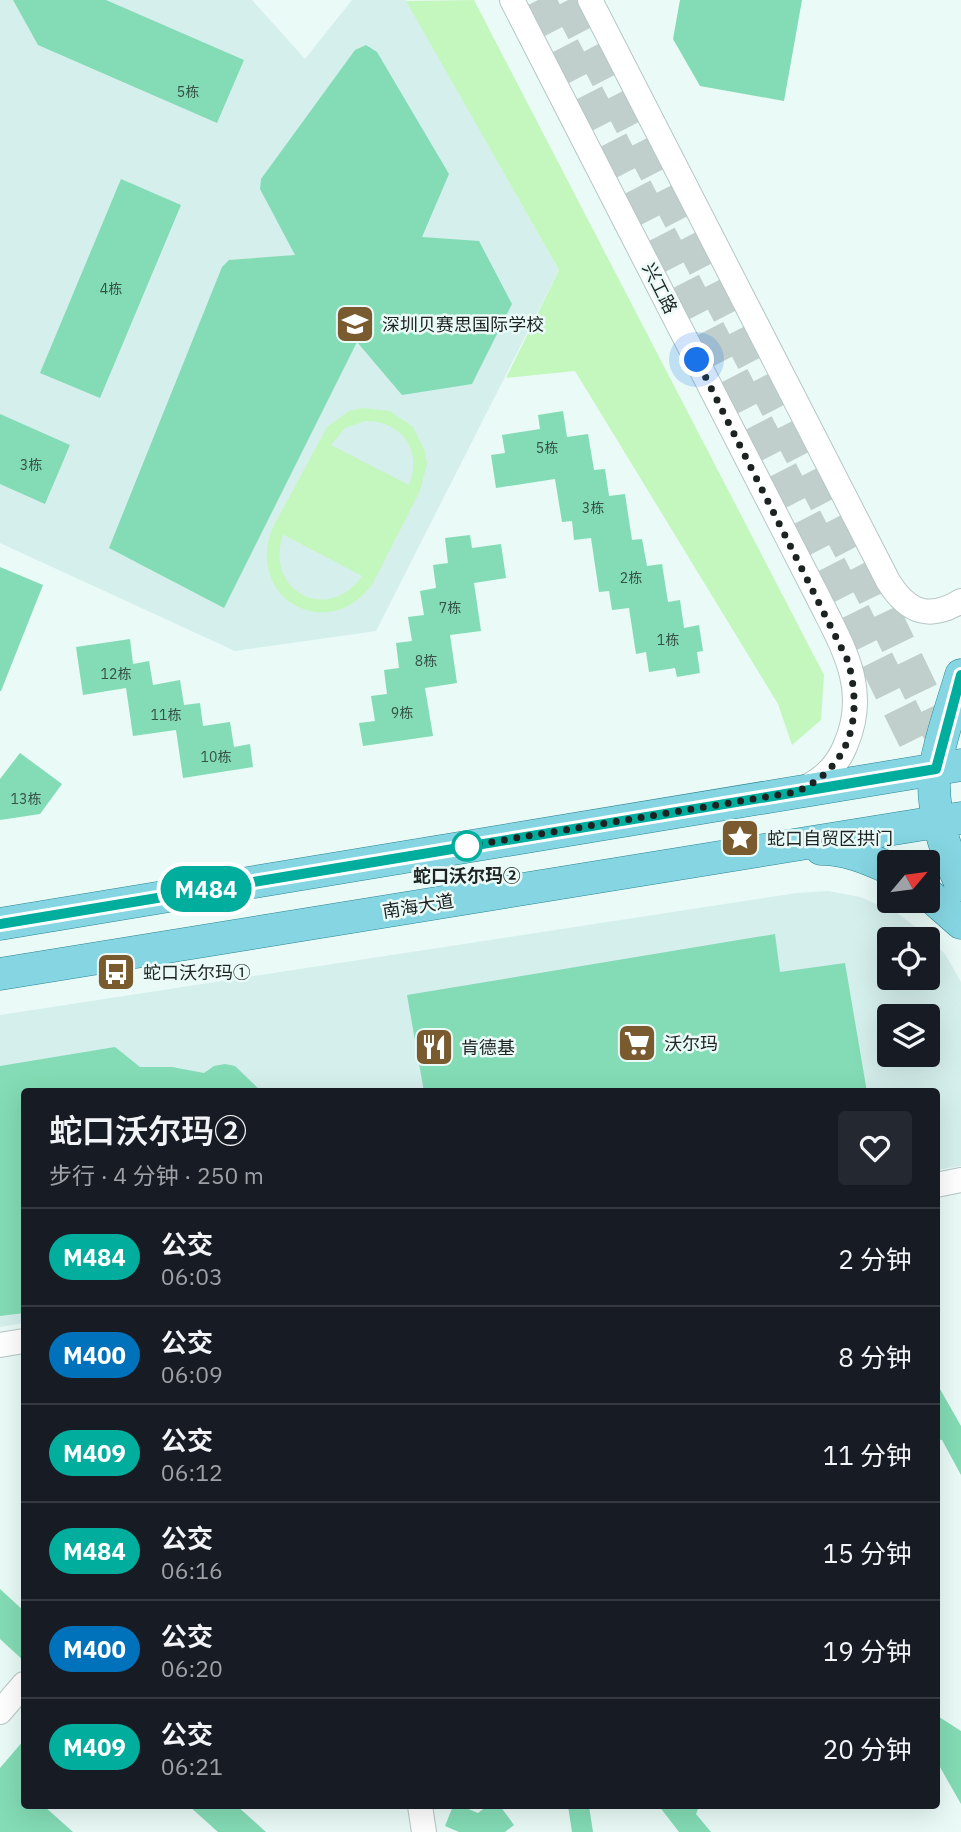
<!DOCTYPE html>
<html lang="zh">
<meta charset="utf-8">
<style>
:root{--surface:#171b24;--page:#242831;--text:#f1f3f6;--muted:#9ea1a6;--line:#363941}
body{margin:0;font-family:"IBM Plex Sans","Noto Sans SC",sans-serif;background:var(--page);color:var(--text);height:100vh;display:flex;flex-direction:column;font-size:26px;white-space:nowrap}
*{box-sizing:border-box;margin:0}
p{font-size:23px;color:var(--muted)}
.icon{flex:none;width:38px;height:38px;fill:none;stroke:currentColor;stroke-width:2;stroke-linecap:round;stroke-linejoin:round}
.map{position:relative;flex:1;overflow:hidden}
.side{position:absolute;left:21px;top:1088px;width:919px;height:721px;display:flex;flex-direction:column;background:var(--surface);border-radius:7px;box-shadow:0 7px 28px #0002}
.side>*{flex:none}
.badge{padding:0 14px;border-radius:23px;font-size:24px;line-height:46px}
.needle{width:46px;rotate:61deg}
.controls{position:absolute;left:877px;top:850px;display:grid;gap:14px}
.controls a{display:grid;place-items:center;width:63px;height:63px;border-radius:7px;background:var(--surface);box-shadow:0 7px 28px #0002;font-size:35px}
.you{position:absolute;width:35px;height:35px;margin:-18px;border:5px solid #fff;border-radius:50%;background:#1a73e8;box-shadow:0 0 0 10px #1a73e833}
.map>.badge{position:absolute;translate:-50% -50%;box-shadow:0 0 0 4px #fff}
.round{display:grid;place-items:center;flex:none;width:74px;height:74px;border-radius:7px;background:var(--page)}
.summary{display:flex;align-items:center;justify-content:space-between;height:119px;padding:0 28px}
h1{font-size:33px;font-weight:600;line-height:52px}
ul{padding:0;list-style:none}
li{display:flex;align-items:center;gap:21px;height:98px;padding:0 28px;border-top:2px solid var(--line)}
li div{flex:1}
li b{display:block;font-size:26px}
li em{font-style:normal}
li .badge{min-width:77px;font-weight:700;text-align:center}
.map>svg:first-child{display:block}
.built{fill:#d5efec;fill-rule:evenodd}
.green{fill:#c4f7be;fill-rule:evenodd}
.building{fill:#83dcb5}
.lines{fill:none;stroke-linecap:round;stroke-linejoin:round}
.highway-tunnel{stroke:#c0cfcc;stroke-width:35;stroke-dasharray:35 18;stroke-linecap:butt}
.minor-casing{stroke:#b6c6c4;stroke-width:26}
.major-casing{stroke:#2b8592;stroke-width:33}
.minor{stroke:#fff;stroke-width:24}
.major{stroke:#85d6e2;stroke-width:32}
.line-casing{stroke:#fff;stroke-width:16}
.line{stroke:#01ad9c;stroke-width:10}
.walk{stroke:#1d2322;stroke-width:7;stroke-dasharray:0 12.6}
.stop-dot{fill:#fff;stroke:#01ad9c;stroke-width:3.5}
.labels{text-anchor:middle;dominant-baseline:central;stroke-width:5;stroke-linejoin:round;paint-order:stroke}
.number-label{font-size:14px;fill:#365147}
.street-label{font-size:18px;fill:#1d2322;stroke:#e9faf7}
.poi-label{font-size:18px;fill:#1d2322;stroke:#e9faf7;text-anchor:start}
.stop-label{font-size:18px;font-weight:bold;fill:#1d2322;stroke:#e9faf7}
</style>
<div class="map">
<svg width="961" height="1832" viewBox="0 0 961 1832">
<rect width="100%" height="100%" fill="#e9faf7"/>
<!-- built -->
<path class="built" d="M0,0H252L305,59L352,0H406L559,270L376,631L235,651L0,543Z
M828,891L860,897L897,913L925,934L945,954L961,982V1166L936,1170V1092H24V1323L0,1327V1015L797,893ZM889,940H928V978H889ZM889,1017H928V1055H889Z"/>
<!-- green -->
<path class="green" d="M474,0L824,675L821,720L792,745L778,704L575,371L506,378L559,270L406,1Z
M363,408L390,411L413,427L425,451L427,464L420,491L373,583C330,645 245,600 272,529L327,427L349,411ZM365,421C402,421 423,450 409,485L331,445L345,428ZM283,535H284L362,576C328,625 264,591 283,535Z"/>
<!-- building -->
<path class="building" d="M13,0H106L244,60L217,123L38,45Z
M680,0H802L784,101L700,86L673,39Z
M366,45L377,52L449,174L422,237L479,241L512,304L472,384L402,395L357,342L224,608L109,548L222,267L229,260L295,255L260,189L261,179L355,50Z
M121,179L181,205L100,398L40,373Z
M563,411L567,437L588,434L594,470L605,469L609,496L625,494L632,540L642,539L647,566L662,564L668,602L680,600L684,628L699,625L703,651L697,652L700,673L677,677L675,668L649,672L646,652L636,654L629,608L612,610L609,591L599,592L591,538L574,540L572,521L562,522L555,479L496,488L491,455L505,453L502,435L540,429L538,415Z
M0,414L70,445L45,504L0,484Z
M470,535L472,548L501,544L506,578L474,583L481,631L450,635L457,683L425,688L433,736L363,746L359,723L375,721L371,696L387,694L384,670L399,668L396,643L412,641L408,617L424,615L420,591L436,588L433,565L448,563L445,538Z
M0,567L43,585L1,691H0Z
M130,639L133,664L149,661L153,685L180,680L184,705L200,703L203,726L230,722L234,747L250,744L253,767L183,778L176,730L133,736L126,688L83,695L76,647Z
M20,753L62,784L40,814L0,820V779Z
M775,934L780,972L845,963L867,1092H424L407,995Z
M115,1047L140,1067H172L204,1073L214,1066L225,1064L235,1066L262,1092H24V1313L0,1316V1066Z
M936,1382L961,1426V1475L942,1440L936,1439Z
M0,1589L24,1611V1661L0,1639Z
M936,1715L961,1731V1804L936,1760Z
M24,1740V1806H44L73,1832H0V1768Z
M189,1806H237L266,1832H218Z
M453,1806H461L478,1813L487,1806H500L514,1825L505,1832H459L445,1826Z
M568,1806H589L593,1832H572Z
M659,1806H699L696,1814L711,1832H679Z"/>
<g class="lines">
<!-- highway-tunnel -->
<path class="highway-tunnel" d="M538,0L848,603L943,795
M568,0L873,592L953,759"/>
<!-- minor casing -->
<g class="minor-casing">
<path id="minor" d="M512,0L820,601C844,649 869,690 846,744C838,765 823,780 802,789
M590,0L888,581C907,612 929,621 961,601
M936,1185L961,1180
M0,1345L24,1341
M0,1712L24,1684
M420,1806L424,1832"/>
</g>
<!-- major casing -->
<g class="major-casing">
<path id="major" d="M961,675C952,706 940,738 935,769C930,809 945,849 961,885
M821,849C845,849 867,858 889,868
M928,894L961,923
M0,924L961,765
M0,974L961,818"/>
</g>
<!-- minor -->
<use href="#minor" class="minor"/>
<!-- major -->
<use href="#major" class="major"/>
</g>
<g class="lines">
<!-- line casing -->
<g class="line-casing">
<path id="line" d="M0,924L936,769L961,675"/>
</g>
<!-- line -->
<use href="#line" class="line"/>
<!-- walk -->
<path class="walk" d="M467,846L796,792C852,767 863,716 848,661L697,360"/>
</g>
<!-- icons -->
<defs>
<g id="school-square" transform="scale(2.0125)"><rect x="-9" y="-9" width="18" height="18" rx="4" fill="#7a5b30" stroke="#e9faf7"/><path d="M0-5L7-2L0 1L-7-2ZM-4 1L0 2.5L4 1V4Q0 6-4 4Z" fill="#fff"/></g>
<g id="sight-square" transform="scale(2.0125)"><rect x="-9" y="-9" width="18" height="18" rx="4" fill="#7a5b30" stroke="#e9faf7"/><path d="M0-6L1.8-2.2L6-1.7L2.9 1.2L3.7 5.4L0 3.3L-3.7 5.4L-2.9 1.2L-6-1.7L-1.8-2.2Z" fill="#fff"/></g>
<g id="bus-square" transform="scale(2.0125)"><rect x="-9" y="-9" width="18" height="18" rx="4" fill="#7a5b30" stroke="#e9faf7"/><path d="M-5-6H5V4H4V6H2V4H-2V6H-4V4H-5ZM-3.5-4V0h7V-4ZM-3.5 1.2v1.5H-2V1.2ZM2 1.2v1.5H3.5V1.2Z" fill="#fff"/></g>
<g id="supermarket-square" transform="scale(2.0125)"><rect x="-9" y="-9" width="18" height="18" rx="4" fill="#7a5b30" stroke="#e9faf7"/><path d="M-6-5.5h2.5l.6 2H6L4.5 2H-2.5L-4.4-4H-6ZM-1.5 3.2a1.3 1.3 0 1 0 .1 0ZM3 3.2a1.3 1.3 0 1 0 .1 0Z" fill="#fff"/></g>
<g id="restaurant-square" transform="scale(2.0125)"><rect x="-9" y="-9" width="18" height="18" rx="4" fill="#7a5b30" stroke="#e9faf7"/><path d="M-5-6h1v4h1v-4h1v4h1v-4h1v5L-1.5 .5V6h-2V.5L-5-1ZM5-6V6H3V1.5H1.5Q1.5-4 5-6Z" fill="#fff"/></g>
</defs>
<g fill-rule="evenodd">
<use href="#school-square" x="355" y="324"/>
<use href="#sight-square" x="740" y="838"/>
<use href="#bus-square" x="116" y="972"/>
<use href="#supermarket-square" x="637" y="1043"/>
<use href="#restaurant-square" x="434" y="1047"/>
</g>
<!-- markers -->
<circle class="stop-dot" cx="467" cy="846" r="14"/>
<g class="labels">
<!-- number labels -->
<g class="number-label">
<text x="188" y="92">5栋</text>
<text x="111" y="289">4栋</text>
<text x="547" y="448">5栋</text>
<text x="31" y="465">3栋</text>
<text x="593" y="508">3栋</text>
<text x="631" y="578">2栋</text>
<text x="450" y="608">7栋</text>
<text x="668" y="640">1栋</text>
<text x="426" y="661">8栋</text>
<text x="116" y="674">12栋</text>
<text x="402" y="713">9栋</text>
<text x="166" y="715">11栋</text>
<text x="216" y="757">10栋</text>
<text x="26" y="799">13栋</text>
</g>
<!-- street labels -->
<g class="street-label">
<text transform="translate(660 288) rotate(63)">兴工路</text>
<text transform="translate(418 906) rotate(-9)">南海大道</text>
</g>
<!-- poi labels -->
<g class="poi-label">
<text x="382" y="324">深圳贝赛思国际学校</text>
<text x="767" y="838">蛇口自贸区拱门</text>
<text x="143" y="972">蛇口沃尔玛①</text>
<text x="664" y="1043">沃尔玛</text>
<text x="461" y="1047">肯德基</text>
</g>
<!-- stop labels -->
<g class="stop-label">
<text x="467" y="875">蛇口沃尔玛②</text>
</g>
</g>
</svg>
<div class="controls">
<a><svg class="needle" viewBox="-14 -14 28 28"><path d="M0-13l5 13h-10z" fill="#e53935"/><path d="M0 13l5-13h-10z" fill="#9ea1a6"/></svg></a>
<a><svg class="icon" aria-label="locate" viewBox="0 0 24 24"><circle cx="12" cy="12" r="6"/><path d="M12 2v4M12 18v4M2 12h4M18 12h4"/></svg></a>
<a><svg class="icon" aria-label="layers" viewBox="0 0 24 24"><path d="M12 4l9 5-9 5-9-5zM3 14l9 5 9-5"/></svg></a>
</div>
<div class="you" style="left:697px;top:360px"></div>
<b class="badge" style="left:206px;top:889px;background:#01ad9c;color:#fff">M484</b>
<section class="side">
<div class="summary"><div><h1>蛇口沃尔玛②</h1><p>步行 · 4 分钟 · 250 m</p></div><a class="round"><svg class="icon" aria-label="heart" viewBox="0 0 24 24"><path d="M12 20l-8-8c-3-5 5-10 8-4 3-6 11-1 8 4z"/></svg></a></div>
<ul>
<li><span class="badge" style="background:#01ad9c;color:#fff">M484</span><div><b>公交</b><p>06:03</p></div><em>2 分钟</em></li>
<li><span class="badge" style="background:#0072bc;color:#fff">M400</span><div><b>公交</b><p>06:09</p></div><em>8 分钟</em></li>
<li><span class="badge" style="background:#01ad9c;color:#fff">M409</span><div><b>公交</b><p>06:12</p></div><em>11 分钟</em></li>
<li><span class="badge" style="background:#01ad9c;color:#fff">M484</span><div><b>公交</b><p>06:16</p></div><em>15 分钟</em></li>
<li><span class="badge" style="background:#0072bc;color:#fff">M400</span><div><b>公交</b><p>06:20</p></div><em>19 分钟</em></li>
<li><span class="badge" style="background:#01ad9c;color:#fff">M409</span><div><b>公交</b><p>06:21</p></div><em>20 分钟</em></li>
</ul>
</section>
</div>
